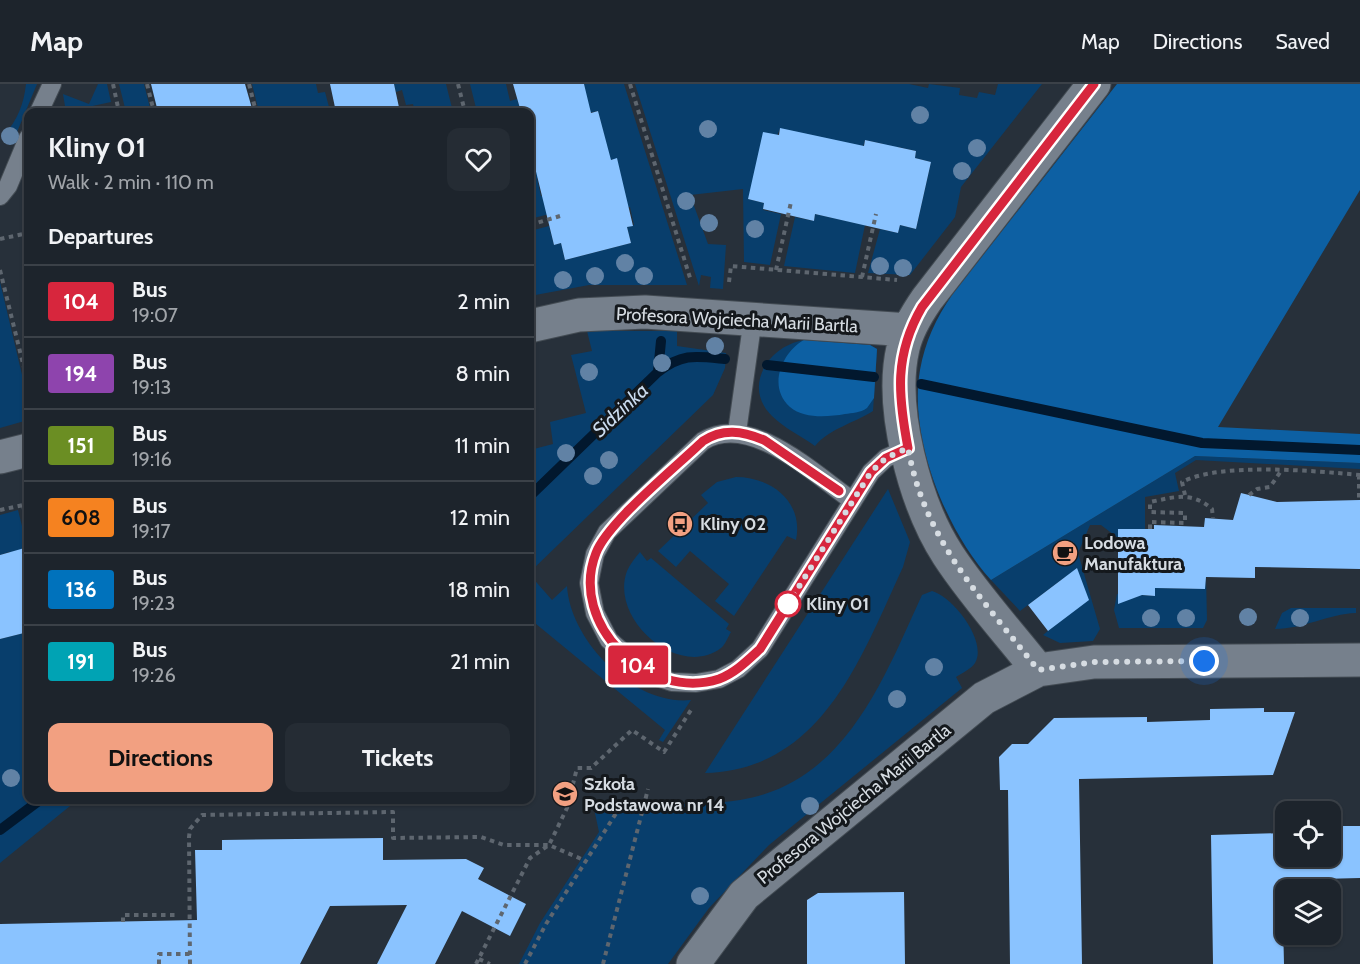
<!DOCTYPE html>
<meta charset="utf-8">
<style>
:root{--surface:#1d242c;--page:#252c34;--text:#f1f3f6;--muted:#a0a4a9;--line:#3b4148;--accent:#f2a081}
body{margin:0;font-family:Cabin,sans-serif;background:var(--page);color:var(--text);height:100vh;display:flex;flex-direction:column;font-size:22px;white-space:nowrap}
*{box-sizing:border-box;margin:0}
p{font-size:20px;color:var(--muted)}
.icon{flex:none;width:33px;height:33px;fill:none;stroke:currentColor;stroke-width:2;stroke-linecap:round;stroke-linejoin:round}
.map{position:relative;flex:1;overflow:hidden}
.panel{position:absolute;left:24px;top:24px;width:510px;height:696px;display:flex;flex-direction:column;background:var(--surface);border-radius:12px;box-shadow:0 2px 4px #0004,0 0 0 2px var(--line)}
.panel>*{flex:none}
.badge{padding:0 12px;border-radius:4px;font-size:21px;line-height:39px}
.fabs{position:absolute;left:1275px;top:717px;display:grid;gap:12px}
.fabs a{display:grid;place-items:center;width:66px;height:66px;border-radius:12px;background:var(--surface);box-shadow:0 2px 4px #0004,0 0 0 2px var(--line);font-size:30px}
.you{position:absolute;width:30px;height:30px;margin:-15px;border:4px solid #fff;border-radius:50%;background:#1a73e8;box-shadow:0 0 0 9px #1a73e833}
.map>.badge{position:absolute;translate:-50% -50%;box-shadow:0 0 0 3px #fff}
h2{padding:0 24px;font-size:22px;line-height:54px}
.round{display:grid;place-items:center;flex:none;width:63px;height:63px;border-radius:12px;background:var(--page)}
.summary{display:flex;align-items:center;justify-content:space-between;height:102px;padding:0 24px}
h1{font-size:28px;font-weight:700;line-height:45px}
.button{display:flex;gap:12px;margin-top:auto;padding:12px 24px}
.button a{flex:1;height:69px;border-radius:12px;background:var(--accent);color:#111;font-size:24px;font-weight:700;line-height:69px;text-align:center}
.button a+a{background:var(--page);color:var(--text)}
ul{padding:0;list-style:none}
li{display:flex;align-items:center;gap:18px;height:72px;padding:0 24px;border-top:2px solid var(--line)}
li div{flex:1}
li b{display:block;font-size:22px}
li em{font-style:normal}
li .badge{min-width:66px;font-weight:700;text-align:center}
header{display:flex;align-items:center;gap:36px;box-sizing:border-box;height:84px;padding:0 30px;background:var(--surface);border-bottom:2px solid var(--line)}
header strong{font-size:28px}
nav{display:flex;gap:33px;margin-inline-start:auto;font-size:21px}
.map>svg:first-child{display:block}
.green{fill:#083e6c}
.forest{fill:#0d60a3}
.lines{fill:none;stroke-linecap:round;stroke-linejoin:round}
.stream{stroke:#02182e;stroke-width:10}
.building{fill:#8ac3ff}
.lane-casing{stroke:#434b53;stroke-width:20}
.street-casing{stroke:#434b53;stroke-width:35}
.path{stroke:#5e666f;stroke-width:4;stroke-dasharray:4.5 4.5;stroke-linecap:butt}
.lane{stroke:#76808c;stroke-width:18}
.street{stroke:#76808c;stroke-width:33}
.tree{fill:#6182a5}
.line-casing{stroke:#fff;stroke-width:14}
.line{stroke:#d7263d;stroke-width:9}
.walk{stroke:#d6dce2;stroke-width:6;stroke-dasharray:0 10.8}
.stop-dot{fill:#fff;stroke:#d7263d;stroke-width:3}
.labels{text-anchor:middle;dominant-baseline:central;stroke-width:6;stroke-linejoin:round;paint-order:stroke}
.street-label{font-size:18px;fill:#d6dce2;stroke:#14181c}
.poi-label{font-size:18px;font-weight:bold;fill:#d6dce2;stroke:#14181c;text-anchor:start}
.stop-label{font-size:18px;font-weight:bold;fill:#d6dce2;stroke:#14181c;text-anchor:start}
.water-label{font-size:20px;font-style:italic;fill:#cbdcef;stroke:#14181c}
</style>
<header>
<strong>Map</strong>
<nav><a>Map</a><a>Directions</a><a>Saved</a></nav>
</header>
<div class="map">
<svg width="1360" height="880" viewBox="0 0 1360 880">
<rect width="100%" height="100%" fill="#27303a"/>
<!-- green -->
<path class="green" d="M26,0H37L12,60L4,51C17,37 24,20 26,0Z
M98,0H107L111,18L74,26L65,22L63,10L89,20Z
M119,0H144L151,28H126Z
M252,0H316L318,9L325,8L329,23H335L336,28H259Z
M394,0H446L453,28H415L413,20L406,21L402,6L396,8Z
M470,0H506L510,17L517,15L521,28H477Z
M584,0H624L687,201H589L530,212V147L549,142L554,161L561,159L565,176L631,159L627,143L634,141L630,123L619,125L615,95L621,93L617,75L610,76L598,27L588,29Z
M635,0H909L928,4L929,0L960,4L959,11L977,14L979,8L995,11L998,0H1042L961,103L955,133L910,191L868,189L880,145L898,149L900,141L916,145L931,78L915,74L916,67L898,63L881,70L883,60L865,56L863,63L780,45L748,115L764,119L763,126L781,130L770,181L744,178L743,105L690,111L708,160L726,161L723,205L710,204L711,193L701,191L699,202Z
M530,64L533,78L540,77L544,93L537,94L541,112L549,111L553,129L530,135Z
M815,130L865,141L855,189L784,182L795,133L814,137Z
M0,198L28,316V336L0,344Z
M587,247H677V262L726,269L725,284L713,311L530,488V366L553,360L550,338L586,329L571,271L592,267Z
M804,256L870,261L877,265L873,327C854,339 829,345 815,362C801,352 784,344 772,332C742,303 768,262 804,256Z
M1195,372L1360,379V385L1196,376L1175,389L1179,407L1145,413V445H1119L1118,454L1101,441H1090L1078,469L1100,545L1093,557L1060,559L1043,551L1084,517L1065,493L1020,527L991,496Z
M736,393C771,393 804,418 796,456L787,452L734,532L715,517L729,500L690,467L676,483L658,467L708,419L701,411L717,398Z
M888,405L910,458L903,483C862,571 823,686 705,689Z
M18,426L25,454L22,455L26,471L9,468L0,471V431Z
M640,468L647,477L651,474L729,540L726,545L731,548C728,553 725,561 721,564C679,596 609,535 627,487C630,480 635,474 640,468Z
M530,491L552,516L567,502C570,556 633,622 691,616L663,658L659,656L665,646L530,535Z
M1206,493L1207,536L1203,544H1119L1114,526L1117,510L1134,514L1140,511L1155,512V504L1205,505Z
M932,507C952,512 988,557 975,579C971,585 962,589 956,593L962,604L769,761L709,824L668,880H519L540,839L599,748L593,720C641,719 692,723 740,716C845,699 883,596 922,511Z
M1291,524H1356V529C1328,530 1303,545 1275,545L1282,529Z
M28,548V716H84L70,722L0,779V555Z"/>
<!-- forest -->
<path class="forest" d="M1117,0H1360V106L1218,343L1360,350V379L1195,372L991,496C946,447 908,353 920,286C925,258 936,234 952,211Z
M804,256L870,261L877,265L874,314L867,324C860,329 852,329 845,330C828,333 804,335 790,323C767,303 782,268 804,256Z"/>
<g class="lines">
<!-- stream -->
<path class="stream" d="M767,281L874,293
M658,288L661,257
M921,300L1202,359L1360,366
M530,412L658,288C682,269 696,272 725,275
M0,746L40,716"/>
</g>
<!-- building -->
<path class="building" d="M151,0H245L253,28H158Z
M330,0H394L400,28H336Z
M513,0H584L591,29L598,27L611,76L617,74L633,142L627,143L631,159L565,176L561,159L554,161L530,63V28H521Z
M780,44L864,62L865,56L888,61L916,67L915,74L931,78L916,145L900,141L898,149L815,130L814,137L763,125L764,119L748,115L763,48L779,51Z
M1241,409L1277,418L1360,416V485L1255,483V494L1206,493L1205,505L1155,504V512L1142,511L1118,520V445H1154V441L1204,443L1205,434L1233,436Z
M28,463V548L0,555V471Z
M1077,484L1089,516L1048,547L1028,521Z
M1264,624V628H1295L1273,691L1079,695L1082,880H1010L1008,706H1000L999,673L1012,660H1028L1054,634L1147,633V638L1210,636V625Z
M1330,742H1360V794L1282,796L1284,880H1213L1211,751L1286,749V772H1330Z
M383,754V776L466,775L484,784L478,795L526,820L510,852L462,827L435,880H377L407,821L330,822L300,880H0V840L197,836L195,766H222V756Z
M904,808L905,880H807V816L818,809Z"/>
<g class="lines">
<!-- lane casing -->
<g class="lane-casing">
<path id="lane" d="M39,28L52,0
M0,112L8,102L28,54
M737,348L753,234
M853,417C814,390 750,328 703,357L607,448L595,470L589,499L595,529L609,556L648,590L672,598L696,599L719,595L738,585L760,565L871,388L886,374L908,364"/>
</g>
<!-- street casing -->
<g class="street-casing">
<path id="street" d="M530,242L579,231L645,228L909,246
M0,373L28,366
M1038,586C1008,548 974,511 948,471C915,420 889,324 903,264C907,246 916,231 927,215L1094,0
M693,880L744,811L984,614L1038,586L1094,578L1360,576"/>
</g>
<!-- path -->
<path class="path" d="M113,0L119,28
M147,0L154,28
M249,0L256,28
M458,0L465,28
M630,0L691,197
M530,141L560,132
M0,155L28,149
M0,186L28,300
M776,186L791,118
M862,193L876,130
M729,198L731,182L897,196
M1359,391V416
M1185,411L1182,398C1221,378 1315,387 1360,391
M1249,411L1257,405L1270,403L1281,387
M23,421L28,444
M0,426L28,420
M1150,445V438L1185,439V429L1150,428V418C1175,413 1191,407 1212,425L1213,434
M123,838V831H178
M479,875L490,880
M159,880V870H190
M190,880L189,753L190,745L202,731L393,728V754L481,753L504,761H549L586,777
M476,880L530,774L549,761L567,724L577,684H591L632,646L664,668L691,626
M525,880L546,840L620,723H644
M603,880L648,705"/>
<!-- lane -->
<use href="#lane" class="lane"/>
<!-- street -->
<use href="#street" class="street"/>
</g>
<!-- trees -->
<g class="tree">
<circle cx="920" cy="31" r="9"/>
<circle cx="708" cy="45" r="9"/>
<circle cx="10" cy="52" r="9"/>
<circle cx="977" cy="64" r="9"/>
<circle cx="962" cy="87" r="9"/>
<circle cx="686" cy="117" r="9"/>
<circle cx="709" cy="139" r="9"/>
<circle cx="755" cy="145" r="9"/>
<circle cx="625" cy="179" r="9"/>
<circle cx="880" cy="182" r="9"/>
<circle cx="903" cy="184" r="9"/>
<circle cx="595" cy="192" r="9"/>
<circle cx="644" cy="192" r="9"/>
<circle cx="563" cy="196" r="9"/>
<circle cx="715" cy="262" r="9"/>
<circle cx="662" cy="279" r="9"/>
<circle cx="589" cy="288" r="9"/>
<circle cx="566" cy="369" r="9"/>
<circle cx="609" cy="376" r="9"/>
<circle cx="593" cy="392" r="9"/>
<circle cx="1248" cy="533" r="9"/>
<circle cx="1151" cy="534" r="9"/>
<circle cx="1186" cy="534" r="9"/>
<circle cx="1300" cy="534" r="9"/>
<circle cx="934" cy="583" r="9"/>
<circle cx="897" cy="615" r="9"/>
<circle cx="11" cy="694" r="9"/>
<circle cx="810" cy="722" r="9"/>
<circle cx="700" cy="812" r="9"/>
</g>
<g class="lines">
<!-- line casing -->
<g class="line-casing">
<path id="line" d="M839,407L764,356C742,347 723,344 703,357C676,383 608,438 596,469C568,540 648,618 719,595C735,589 747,577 760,565L871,388L886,374L908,364C898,311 894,271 922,223L1094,0"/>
</g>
<!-- line -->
<use href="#line" class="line"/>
<!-- walk -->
<path class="walk" d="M788,520L871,388L886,374L908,364C925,458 982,514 1038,586L1094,578L1204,577"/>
</g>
<!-- icons -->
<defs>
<g id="bus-disc" transform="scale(1.35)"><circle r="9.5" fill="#f2a081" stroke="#14181c"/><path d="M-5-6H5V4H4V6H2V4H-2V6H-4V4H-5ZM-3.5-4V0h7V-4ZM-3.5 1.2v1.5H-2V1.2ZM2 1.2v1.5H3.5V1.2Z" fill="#111"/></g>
<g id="cafe-disc" transform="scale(1.35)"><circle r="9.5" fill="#f2a081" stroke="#14181c"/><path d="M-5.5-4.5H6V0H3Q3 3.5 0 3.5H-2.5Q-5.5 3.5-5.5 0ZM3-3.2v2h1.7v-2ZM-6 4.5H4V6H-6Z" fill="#111"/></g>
<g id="school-disc" transform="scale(1.35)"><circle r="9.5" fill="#f2a081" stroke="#14181c"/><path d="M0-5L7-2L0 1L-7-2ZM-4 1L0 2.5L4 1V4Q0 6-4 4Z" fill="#111"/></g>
</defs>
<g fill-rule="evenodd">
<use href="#bus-disc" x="680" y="440"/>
<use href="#cafe-disc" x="1065" y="469"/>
<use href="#school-disc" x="565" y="710"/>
</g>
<!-- markers -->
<circle class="stop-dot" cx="788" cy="520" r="12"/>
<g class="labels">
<!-- street labels -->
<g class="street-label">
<text transform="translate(737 236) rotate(3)">Profesora Wojciecha Marii Bartla</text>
<text transform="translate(854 720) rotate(-39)">Profesora Wojciecha Marii Bartla</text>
</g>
<!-- poi labels -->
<g class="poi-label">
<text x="700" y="440">Kliny 02</text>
<text x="1084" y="459">Lodowa<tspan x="1084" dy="21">Manufaktura</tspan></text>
<text x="584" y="700">Szkoła<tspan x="584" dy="21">Podstawowa nr 14</tspan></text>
</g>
<!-- stop labels -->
<g class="stop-label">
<text x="806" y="520">Kliny 01</text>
</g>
<!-- water labels -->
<g class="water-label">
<text transform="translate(620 326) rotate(-43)">Sidzinka</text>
</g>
</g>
</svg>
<div class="fabs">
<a><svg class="icon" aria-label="locate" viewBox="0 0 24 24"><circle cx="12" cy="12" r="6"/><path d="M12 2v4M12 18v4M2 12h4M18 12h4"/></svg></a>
<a><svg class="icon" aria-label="layers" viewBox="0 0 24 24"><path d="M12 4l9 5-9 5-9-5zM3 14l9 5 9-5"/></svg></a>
</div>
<div class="you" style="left:1204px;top:577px"></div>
<b class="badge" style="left:638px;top:581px;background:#d7263d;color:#fff">104</b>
<section class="panel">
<div class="summary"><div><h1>Kliny 01</h1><p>Walk · 2 min · 110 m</p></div><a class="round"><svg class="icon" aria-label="heart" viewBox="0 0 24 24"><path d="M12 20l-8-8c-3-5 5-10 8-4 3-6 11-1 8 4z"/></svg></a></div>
<h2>Departures</h2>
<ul>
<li><span class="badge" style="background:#d7263d;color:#fff">104</span><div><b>Bus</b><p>19:07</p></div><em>2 min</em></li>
<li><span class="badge" style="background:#8e44ad;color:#fff">194</span><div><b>Bus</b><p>19:13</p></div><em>8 min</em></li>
<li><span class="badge" style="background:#6b8e23;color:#fff">151</span><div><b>Bus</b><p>19:16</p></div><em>11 min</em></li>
<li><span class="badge" style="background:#f58220;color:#111">608</span><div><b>Bus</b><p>19:17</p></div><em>12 min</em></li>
<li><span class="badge" style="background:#0072bc;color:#fff">136</span><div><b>Bus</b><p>19:23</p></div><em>18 min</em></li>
<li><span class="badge" style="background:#00a3b4;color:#fff">191</span><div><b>Bus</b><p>19:26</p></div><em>21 min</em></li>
</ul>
<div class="button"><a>Directions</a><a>Tickets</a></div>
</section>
</div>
